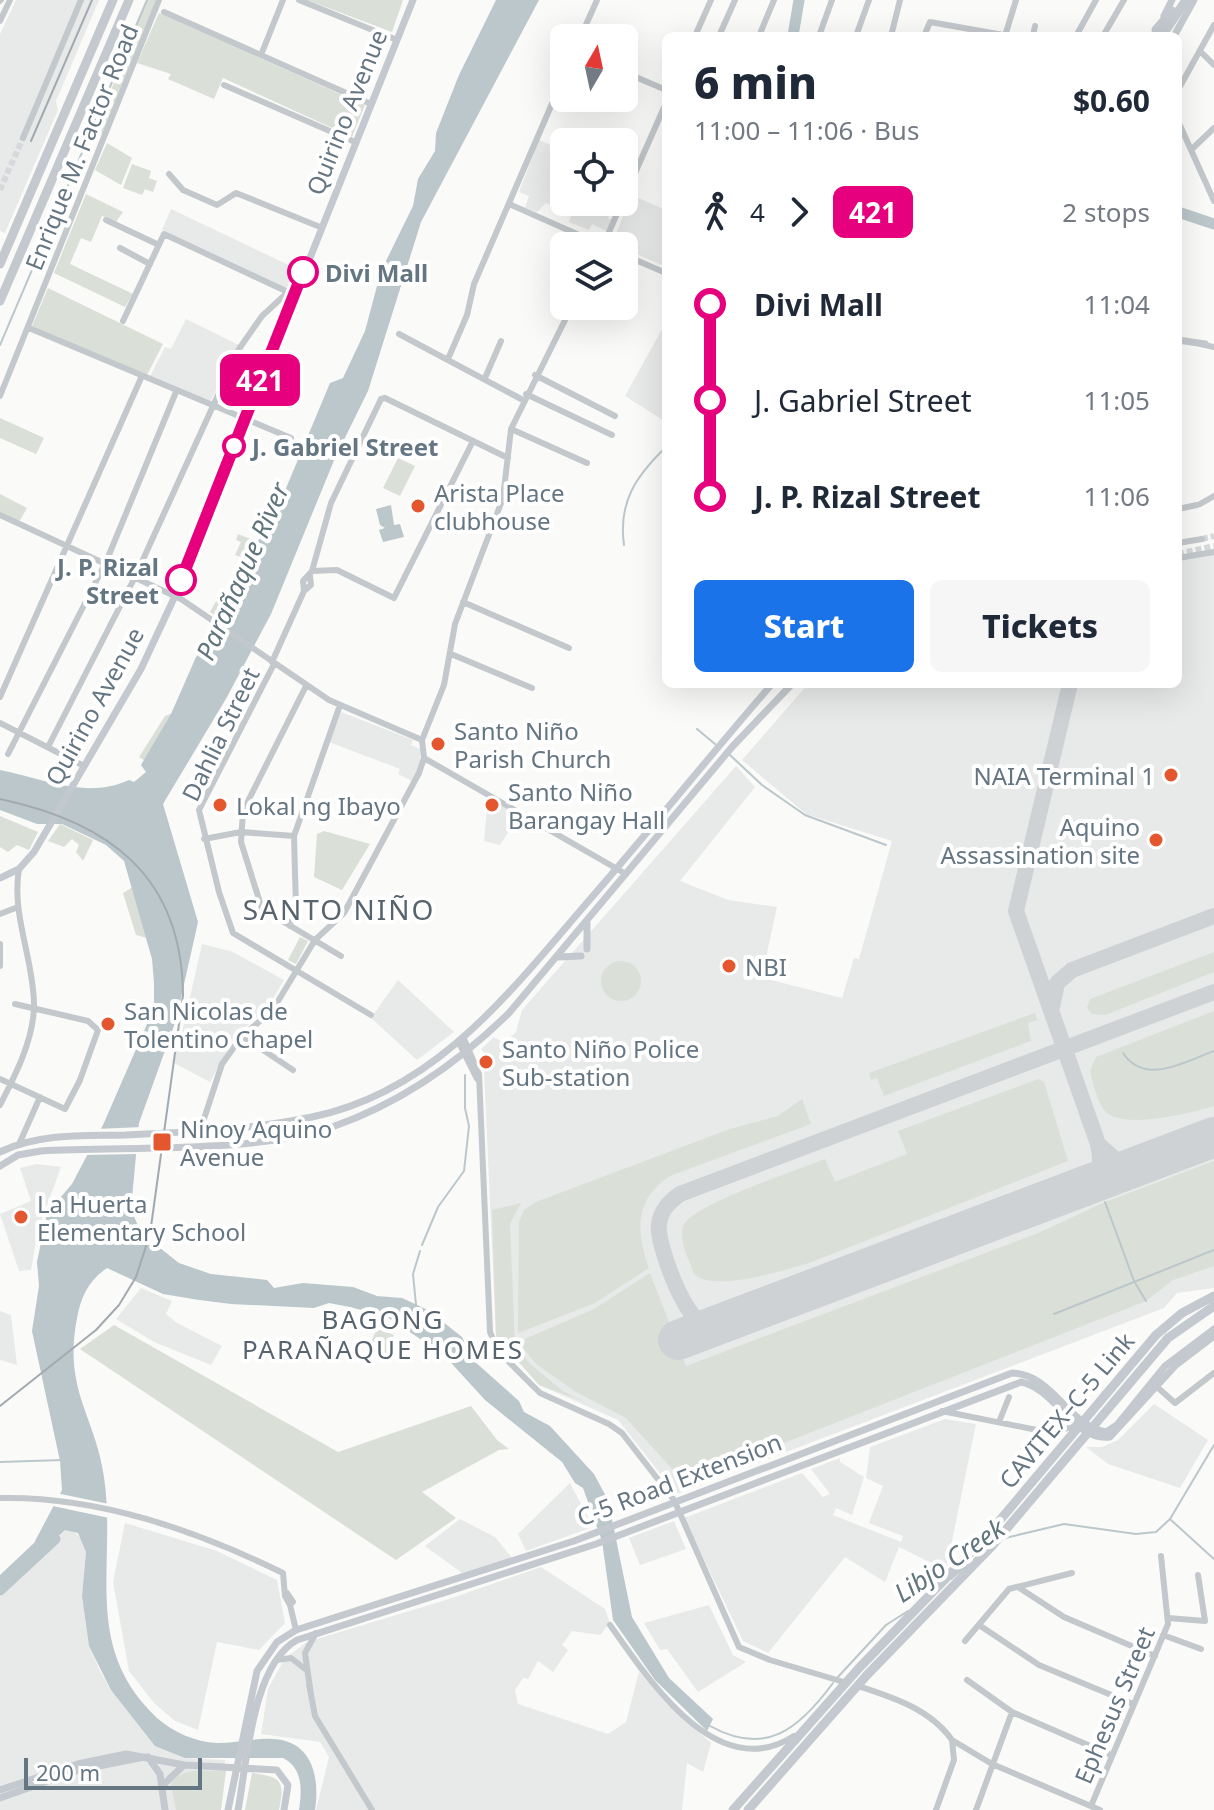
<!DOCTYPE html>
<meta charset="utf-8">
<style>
:root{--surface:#fff;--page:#f6f6f7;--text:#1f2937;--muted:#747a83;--accent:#1a73e8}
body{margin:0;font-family:"Noto Sans",sans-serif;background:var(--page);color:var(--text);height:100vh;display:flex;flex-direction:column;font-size:30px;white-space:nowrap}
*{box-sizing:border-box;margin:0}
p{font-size:26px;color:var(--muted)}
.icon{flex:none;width:44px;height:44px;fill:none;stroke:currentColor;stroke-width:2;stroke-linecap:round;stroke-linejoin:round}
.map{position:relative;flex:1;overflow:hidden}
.sheet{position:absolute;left:662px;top:32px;width:520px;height:656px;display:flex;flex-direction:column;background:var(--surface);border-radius:12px;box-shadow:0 8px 32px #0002}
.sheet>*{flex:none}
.badge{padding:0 16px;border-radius:12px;font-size:28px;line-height:52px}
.needle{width:52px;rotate:9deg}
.buttons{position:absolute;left:550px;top:24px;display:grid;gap:16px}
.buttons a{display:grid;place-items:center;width:88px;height:88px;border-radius:12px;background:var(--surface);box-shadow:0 8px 32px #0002;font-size:40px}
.scale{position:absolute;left:24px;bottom:20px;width:178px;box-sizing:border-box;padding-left:8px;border:4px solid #657683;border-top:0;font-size:22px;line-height:28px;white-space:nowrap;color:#657683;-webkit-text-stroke:6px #fff;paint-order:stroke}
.map>.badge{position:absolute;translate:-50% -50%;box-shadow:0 0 0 4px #fff}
.legs{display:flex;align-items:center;gap:12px;height:88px;padding:0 32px;font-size:26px}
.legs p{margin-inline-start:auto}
.headline{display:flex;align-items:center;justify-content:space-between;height:136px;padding:0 32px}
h1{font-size:44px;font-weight:800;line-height:60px}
.cta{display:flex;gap:16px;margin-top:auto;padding:16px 32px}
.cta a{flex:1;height:92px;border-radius:12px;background:var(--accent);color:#fff;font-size:32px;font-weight:800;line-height:92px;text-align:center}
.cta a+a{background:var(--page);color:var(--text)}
ul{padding:0 32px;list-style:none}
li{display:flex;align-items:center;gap:28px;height:96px;font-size:30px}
li i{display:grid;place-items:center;width:12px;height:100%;margin:0 10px;background:currentColor}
li i::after{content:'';width:20px;height:20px;margin:-10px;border:6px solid;border-radius:50%;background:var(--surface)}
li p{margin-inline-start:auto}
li:first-child i{background:linear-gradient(#0000 50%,currentColor 0)}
li:last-child i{background:linear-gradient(currentColor 50%,#0000 0)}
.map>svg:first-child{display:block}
.built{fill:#e8e9e9}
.green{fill:#dadfd7}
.water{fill:#bbc7cb}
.pier{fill:#fafaf8}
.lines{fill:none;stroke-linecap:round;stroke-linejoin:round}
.stream{stroke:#bbc7cb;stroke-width:2}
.river{stroke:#bbc7cb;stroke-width:11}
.taxiway{stroke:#ced2d4;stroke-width:16}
.runway{stroke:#ced2d4;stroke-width:40}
.minor-tunnel{stroke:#d5d9db;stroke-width:6;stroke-dasharray:6 3;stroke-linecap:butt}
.minor{stroke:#c3c8cc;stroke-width:6}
.major{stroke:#c3c9ce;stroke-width:7}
.highway{stroke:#c3c9ce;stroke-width:9}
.tram{stroke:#a2aab0;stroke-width:2}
.line-1-casing{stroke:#fff;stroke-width:18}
.line-1{stroke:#e6007e;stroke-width:12}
.stop-1-dot{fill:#fff;stroke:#e6007e;stroke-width:4}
.poi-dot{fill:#e4572e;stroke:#fff;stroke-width:3}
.labels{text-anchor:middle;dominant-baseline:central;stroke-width:8;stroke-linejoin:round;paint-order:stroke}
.street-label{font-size:24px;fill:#657683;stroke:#fff}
.stop-label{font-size:24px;font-weight:bold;fill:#657683;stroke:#fff;text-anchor:start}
.poi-label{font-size:24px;fill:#657683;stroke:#fff;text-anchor:start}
.water-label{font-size:26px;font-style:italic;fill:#60757c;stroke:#fff}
.neighbourhood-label{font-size:26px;letter-spacing:2px;fill:#57646e;stroke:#fff}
.quarter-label{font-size:28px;letter-spacing:2px;fill:#57646e;stroke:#fff}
</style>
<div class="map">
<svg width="1214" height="1810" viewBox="0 0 1214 1810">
<rect width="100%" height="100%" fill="#fafaf8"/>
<!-- built -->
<path class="built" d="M16,0H99L56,101L58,110L5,233L0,231V34Z
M539,140L564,150V202H616L608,218L611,220L606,231L592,224L589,230L569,222L572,213L546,203L537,212L525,208L529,196L519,192Z
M632,195L663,209L666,204V267L612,243Z
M171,209L299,270L290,291L162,230Z
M186,319L239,345L210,402L149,378L165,347L171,349Z
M666,322V422L625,396Z
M1214,552V1288L1177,1293L1164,1308L676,1494L618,1420L539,1385L496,1336L484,1070L493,1062L481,1049L494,1037L504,1043L516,1032L522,1010L736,766L755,787L680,881L728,900L777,907L763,971L771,980L842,998L854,958L859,959L892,841L806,814L742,760L808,684H1178V559Z
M341,712L413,740L411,745L420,749V768L414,782L398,774L400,769L329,742Z
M488,796L518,817L500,845L484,841Z
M202,944L233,952L284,980L267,1009L235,1036L210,1082L172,1062L180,1042Z
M398,980L454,1032L417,1060L371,1018Z
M37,1164L61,1167L38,1230L31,1270L19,1271L0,1214L31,1201L20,1168Z
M141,1288L172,1301L166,1314L177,1323L222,1346L211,1365L154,1342L116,1319Z
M0,1311L11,1315L17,1365L0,1360Z
M1154,1404L1208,1440L1180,1488L1108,1464L1086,1447H1102L1118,1440Z
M945,1419L976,1424L946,1570L899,1547L885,1582L845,1557L768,1653L743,1641L684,1518L802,1473L823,1497L830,1494L811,1469L840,1458V1462L864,1477L852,1515L836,1508L833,1515L901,1542L903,1536L869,1523L883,1486L866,1478L870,1447Z
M570,1483L593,1527L526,1551L518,1534Z
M460,1519L495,1537L512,1558L462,1573L425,1546Z
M674,1521L686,1549L640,1565L629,1538Z
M125,1523L217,1551L277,1580L285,1623L259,1650L217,1642L198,1730L175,1721L154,1703L129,1671L113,1582Z
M71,1529L83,1540L86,1552L82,1596L89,1646L100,1671L111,1690L185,1758L225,1760L217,1810H0V1589L65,1530Z
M541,1567L605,1609L610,1623L600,1635L572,1631L562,1645L568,1650L553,1672L538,1661L528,1679L523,1678L515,1690L518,1704L608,1734L626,1722L639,1672L666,1703L711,1743L703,1772L687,1763L682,1810H316L329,1757L320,1742L261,1734L268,1689L285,1658L307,1642L449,1599Z
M709,1605L733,1655L746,1662L698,1692L667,1649L660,1650L644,1623Z"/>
<!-- green -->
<path class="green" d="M147,0H156L105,135L95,130Z
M307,0H403L392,32Z
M159,13L365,105L352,137L223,78L214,99L168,79L171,74L137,63Z
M107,143L132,158L121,185L95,170Z
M132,164L151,171L149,178L157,181L153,192L145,189L142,195L123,188Z
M86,194L123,212L116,222L102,216L91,242L81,238L70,264L133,294L125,307L54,273Z
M48,288L163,344L146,377L32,326Z
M0,418L44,438L36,454L0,438Z
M398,458L415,466L400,496L383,488Z
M0,494L27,508L19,522L0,513Z
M238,534L256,541L255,545H247L254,554L249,568L238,566L241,557L235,555L241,542L236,540Z
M223,589L241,598L224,621L210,612Z
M173,713L150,764L139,757L165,716Z
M0,816L38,832L29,850L17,845L8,852L0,847Z
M60,824L93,840L83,861L76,852L79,845L72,839L64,847L48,841Z
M324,831L370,844L342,890L314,877L317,834Z
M133,887L147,938L136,935L123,893Z
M300,937L308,941L296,964L288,960Z
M1214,952V972L1105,1015L1092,1014L1087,1008L1090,999Z
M601 981a20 20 0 1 1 40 0a20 20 0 1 1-40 0Z
M1214,1011V1106C1191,1113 1127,1129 1107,1113C1098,1105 1093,1083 1090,1071L1096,1057Z
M1035,1013L1037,1020L1028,1023L1031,1041L884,1096L877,1078L871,1080L869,1073Z
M1038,1079L1044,1082L1068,1161L809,1263C784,1270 714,1293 694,1274C690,1262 678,1239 683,1226C690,1205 801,1169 825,1159L835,1182L907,1154L898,1131Z
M802,1099L811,1124L672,1175C635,1197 635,1231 649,1268L595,1303L518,1333L519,1222L524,1210L536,1202L730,1129L778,1116Z
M1214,1161V1266L1173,1280L1146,1301L684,1482L626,1418L576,1392L536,1364L518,1342L594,1309L650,1273L686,1366L1036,1234L1105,1202Z
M521,1203L510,1224L515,1345L530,1364L563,1391L585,1402L539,1385L496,1336L492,1210Z
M114,1325L338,1452L471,1406L497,1440L509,1449L499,1450L422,1492L456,1518L396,1560L80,1349Z
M377,1329L394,1335L383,1360L366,1353Z
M226,1771L221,1810H176L171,1784C181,1766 207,1772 226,1771Z
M252,1773C282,1777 285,1781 279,1810H245Z"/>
<!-- water -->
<path class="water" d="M496,0H539L421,222L368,391L335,458L271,614L227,697L163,804L198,922L176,1020L139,1123L131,1209L141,1233L179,1263L211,1274L267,1280L274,1288L303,1283L353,1287L377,1296L402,1298L428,1310L462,1337L474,1361L519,1401L524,1412L550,1426L594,1474L608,1500L632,1617L669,1678L713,1719L707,1731L655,1680L613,1620L602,1541L583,1488L575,1483L562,1462L485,1400L443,1354L387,1317L350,1307L329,1303L314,1308L231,1304L199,1300L163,1294L107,1268C88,1281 81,1297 77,1318C63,1390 95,1415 104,1477C117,1566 81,1647 157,1718C173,1732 195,1742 217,1743C236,1743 254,1738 272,1739C313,1740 320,1779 315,1810H299C302,1790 303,1768 283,1758H185L155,1746L111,1690L89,1646L82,1596L86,1552L78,1533L65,1530L0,1588V1575L34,1543L62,1490L60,1461L32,1331L39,1286L37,1262L47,1213L72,1184L103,1125L154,1008V983L152,959L124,861L106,845L62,824H37L0,810V770C43,778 85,800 129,780L134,782L146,772L141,765L171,714L196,657L216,633L242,585L259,539L266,536L330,383L343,378L365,331L381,271L413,206L418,179L435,151L436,133L459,75Z
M391,505L394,525L400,524L404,537L383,542L379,530L385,528L380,525L376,509Z"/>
<!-- pier -->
<path class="pier" d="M142,1127L140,1154L82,1155L96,1129Z
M56,1493L109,1504V1518L48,1505Z"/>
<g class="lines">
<!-- stream -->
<path class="stream" d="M0,345L147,0
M624,545C618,502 636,476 666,447
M697,729L715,744
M730,755L762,785L805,815L886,845
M1123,1053C1145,1086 1184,1062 1214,1051
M1105,1202L1134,1281L1146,1301
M422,1245L438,1207L464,1171L469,1126L465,1108V1075
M416,1305L413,1274L420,1251
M1054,1314L1214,1250
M0,1462L63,1460
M1171,1520L1214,1559
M1005,1538L1064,1524L1136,1534L1156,1532L1170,1519L1214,1445
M951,1579L970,1562
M837,1678L886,1625L908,1611
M710,1726C766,1757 799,1729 833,1683"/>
<!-- river -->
<path class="river" d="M793,36L799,0
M1178,212L1214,224
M0,1590L55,1539"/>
<!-- taxiway -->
<path class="taxiway" d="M1070,684L1016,911L1098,1144L1118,1162L1153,1160
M1052,1007L1057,983L1072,970L1214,916
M1082,1187C1100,1176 1103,1165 1098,1145
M730,1320C720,1322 709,1325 699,1320C683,1313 656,1242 659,1224C661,1210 669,1202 680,1194L1214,992"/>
<!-- runway -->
<path class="runway" d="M678,1340L1214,1137"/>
<!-- minor-tunnel -->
<path class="minor-tunnel" d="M0,190L23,138
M1202,539L1214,536
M1178,554L1214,546"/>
<!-- minor -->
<path class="minor" d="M299,0L397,40
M0,1L1,0
M164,12L371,104
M0,21L10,0
M695,36L711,0
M719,36L735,0
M759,36L774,0
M819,36L832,0
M856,36L869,0
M891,36L900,0
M924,36L930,22L1009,36
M1005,36L1016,0
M1033,36L1035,26
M1076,36L1096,0
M1103,36L1124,0
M580,38L597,0
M1200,51L1214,65
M261,55L283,0
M624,72L666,90
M224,85L355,142
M1178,90L1214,25
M1178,121L1214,201
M23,138L81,0
M1191,150L1214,128
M169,174L183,190L217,205L236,193L320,227
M624,198L666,103
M509,204L604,246
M106,220L159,245
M603,246L622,202
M120,248L150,264
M624,255L666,273
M123,321L164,234L290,293
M29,328L291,438
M399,334L523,400
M1201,344L1214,347
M448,359L467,315L474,284L564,76
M535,375L615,416
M485,378L501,341
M526,394L612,435
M0,396L159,0
M511,429L587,463
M1200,504L1214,496
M1178,509L1197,505
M0,515L181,599L329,700L422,740
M1178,543L1202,539
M1178,558L1214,552
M312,571L337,570L394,598L472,443
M304,591L303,581L312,571L331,503L381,399L385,398L508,458
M463,602L569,648
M451,654L532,688
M272,662L304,591L311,585L310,576
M274,664L199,810L219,892L233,933L371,1015
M306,686L243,811L241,842L262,909L341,956
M0,697L141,378
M0,723L84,766
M48,747L135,577L239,349L262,316L288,292
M8,754L106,562L176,392
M424,758L626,874
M204,839L241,832L294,836
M0,914L18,907
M290,926L296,909L294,836L340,705
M0,944V966
M242,1036L293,1070
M464,1039L479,1074L490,1332L498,1351L540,1393L609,1424L622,1433L674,1500L739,1647L770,1660L847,1683
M459,1043L477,1079
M0,1079L65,1109L80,1080L98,1030L88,1021L15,1004
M0,1105C15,1076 34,1039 34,1005C34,960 11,915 19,869
M200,1131L222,1064L242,1036L272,1011L315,940L344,913L419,773L424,758L422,740L444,685L455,624L503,498L511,429L572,306
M20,1142L40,1097
M1156,1386L1175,1403L1214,1373
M942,1411L1052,1433L1078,1425
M999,1422L1009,1397
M0,1498C98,1496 195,1530 283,1573L285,1596L290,1605
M1018,1587L1064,1617L1155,1656
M287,1593L293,1602L290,1605L296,1630
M1168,1618L1205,1621L1198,1575
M610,1625C647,1677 716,1786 794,1736
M979,1625L1039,1665L1133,1704
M1163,1635L1201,1649
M965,1641L1009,1589L1072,1573
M277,1660L291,1658L305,1669
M967,1680L1012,1712L1111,1755
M309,1684L315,1716L372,1810
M858,1686C892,1697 930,1709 952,1740L954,1760L936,1810
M311,1695L305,1653L316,1633
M952,1740L992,1764L1100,1810
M1091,1806L1168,1624L1161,1556
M976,1810L1012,1712"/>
<!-- major -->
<path class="major" d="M1164,16L1172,0
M1174,36L1194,0
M1178,340L1205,344
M0,878L19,869L34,852L141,669L175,596L413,0
M587,923V949
M559,957L581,956
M0,1152C38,1133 84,1136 125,1135C188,1132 250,1130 312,1117C438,1091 513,988 592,897C653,827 711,754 772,684
M0,1166L18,1155L41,1151C127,1146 252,1154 332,1127C401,1103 458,1063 509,1013L732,747L792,684
M148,1757L160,1774L165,1810
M163,1785L184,1765
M0,1790L78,1764L126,1754L184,1765L277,1770L288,1785L284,1810
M0,1798L79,1770L144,1757
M228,1810L257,1671L277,1642L296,1630L574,1541L1012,1373C1053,1374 1068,1426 1106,1432L1117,1425L1165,1366L1214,1329
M238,1810C247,1762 252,1665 297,1640L596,1544L1021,1382C1055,1388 1074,1442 1110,1437L1176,1365L1214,1336"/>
<!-- highway -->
<path class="highway" d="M1156,30L1172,11
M1162,36L1186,0
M0,264L113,0
M0,301L129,0
M733,1810L859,1668L984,1539L1156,1335L1182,1313L1214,1296
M748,1810L867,1675L992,1546L1168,1338L1214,1306"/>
<!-- tram -->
<path class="tram" d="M31,141L92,0
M0,799C108,822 182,875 183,995L150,1234L136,1277L119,1305L96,1330L0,1406"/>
</g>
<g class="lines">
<!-- line-1 casing -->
<g class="line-1-casing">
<path id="line-1" d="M181,580L303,272"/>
</g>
<!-- line-1 -->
<use href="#line-1" class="line-1"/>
</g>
<!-- markers -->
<g class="stop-1-dot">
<circle cx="303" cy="272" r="14"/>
<circle cx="234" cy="446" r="10"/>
<circle cx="181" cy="580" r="14"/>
</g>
<g class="poi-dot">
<circle cx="418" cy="506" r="8"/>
<circle cx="438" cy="744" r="8"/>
<circle cx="1171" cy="775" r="8"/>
<circle cx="220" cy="805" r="8"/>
<circle cx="492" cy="805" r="8"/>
<circle cx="1156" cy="840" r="8"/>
<circle cx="729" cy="966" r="8"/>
<circle cx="108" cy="1024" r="8"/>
<circle cx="486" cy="1062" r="8"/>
<rect x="152" y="1132" width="20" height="20" rx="4"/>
<circle cx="21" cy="1217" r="8"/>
</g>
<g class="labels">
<!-- street labels -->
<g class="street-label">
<text transform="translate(346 112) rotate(-68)">Quirino Avenue</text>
<text transform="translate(81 147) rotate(-68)">Enrique M. Factor Road</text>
<text transform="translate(94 706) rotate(-61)">Quirino Avenue</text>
<text transform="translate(220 734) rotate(-64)">Dahlia Street</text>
<text transform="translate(1066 1410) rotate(-50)">CAVITEX–C-5 Link</text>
<text transform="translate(679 1479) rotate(-21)">C-5 Road Extension</text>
<text transform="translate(1114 1705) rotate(-67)">Ephesus Street</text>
</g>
<!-- stop labels -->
<g class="stop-label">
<text x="325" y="272">Divi Mall</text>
<text x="252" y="446">J. Gabriel Street</text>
<text x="159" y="566" text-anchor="end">J. P. Rizal<tspan x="159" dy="28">Street</tspan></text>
</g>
<!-- poi labels -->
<g class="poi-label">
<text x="434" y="492">Arista Place<tspan x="434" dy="28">clubhouse</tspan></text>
<text x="454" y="730">Santo Niño<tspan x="454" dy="28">Parish Church</tspan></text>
<text x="1155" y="775" text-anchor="end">NAIA Terminal 1</text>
<text x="508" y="791">Santo Niño<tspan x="508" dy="28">Barangay Hall</tspan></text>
<text x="236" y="805">Lokal ng Ibayo</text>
<text x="1140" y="826" text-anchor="end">Aquino<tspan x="1140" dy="28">Assassination site</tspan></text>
<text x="745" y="966">NBI</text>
<text x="124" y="1010">San Nicolas de<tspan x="124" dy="28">Tolentino Chapel</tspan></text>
<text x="502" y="1048">Santo Niño Police<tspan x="502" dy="28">Sub-station</tspan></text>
<text x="180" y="1128">Ninoy Aquino<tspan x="180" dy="28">Avenue</tspan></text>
<text x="37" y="1203">La Huerta<tspan x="37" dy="28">Elementary School</tspan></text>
</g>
<!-- water labels -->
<g class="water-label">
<text transform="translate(242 571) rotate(-66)">Parañaque River</text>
<text transform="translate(949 1560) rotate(-34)">Libjo Creek</text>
</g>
<!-- neighbourhood labels -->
<g class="neighbourhood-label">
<text x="383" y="1319">BAGONG<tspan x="383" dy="30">PARAÑAQUE HOMES</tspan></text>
</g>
<!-- quarter labels -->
<g class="quarter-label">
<text x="339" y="909">SANTO NIÑO</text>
</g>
</g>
</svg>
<div class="buttons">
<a><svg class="needle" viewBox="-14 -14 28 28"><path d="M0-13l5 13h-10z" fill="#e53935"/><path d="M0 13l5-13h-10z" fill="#747a83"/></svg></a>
<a><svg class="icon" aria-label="locate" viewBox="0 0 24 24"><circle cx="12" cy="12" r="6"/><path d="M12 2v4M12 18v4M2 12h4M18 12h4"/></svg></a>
<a><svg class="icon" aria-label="layers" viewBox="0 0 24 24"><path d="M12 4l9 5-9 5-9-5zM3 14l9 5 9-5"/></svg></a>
</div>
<div class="scale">200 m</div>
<b class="badge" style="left:260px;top:380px;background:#e6007e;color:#fff">421</b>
<section class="sheet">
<div class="headline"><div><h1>6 min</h1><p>11:00 – 11:06 · Bus</p></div><b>$0.60</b></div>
<div class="legs"><svg class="icon" aria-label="walk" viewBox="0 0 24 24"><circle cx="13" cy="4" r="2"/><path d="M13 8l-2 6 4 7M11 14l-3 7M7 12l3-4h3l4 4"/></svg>4<svg class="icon" aria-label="forward" viewBox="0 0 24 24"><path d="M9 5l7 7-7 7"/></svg><b class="badge" style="background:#e6007e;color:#fff">421</b><p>2 stops</p></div>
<ul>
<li><i style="color:#e6007e"></i><b>Divi Mall</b><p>11:04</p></li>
<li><i style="color:#e6007e"></i><span>J. Gabriel Street</span><p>11:05</p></li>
<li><i style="color:#e6007e"></i><b>J. P. Rizal Street</b><p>11:06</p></li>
</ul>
<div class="cta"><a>Start</a><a>Tickets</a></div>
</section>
</div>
